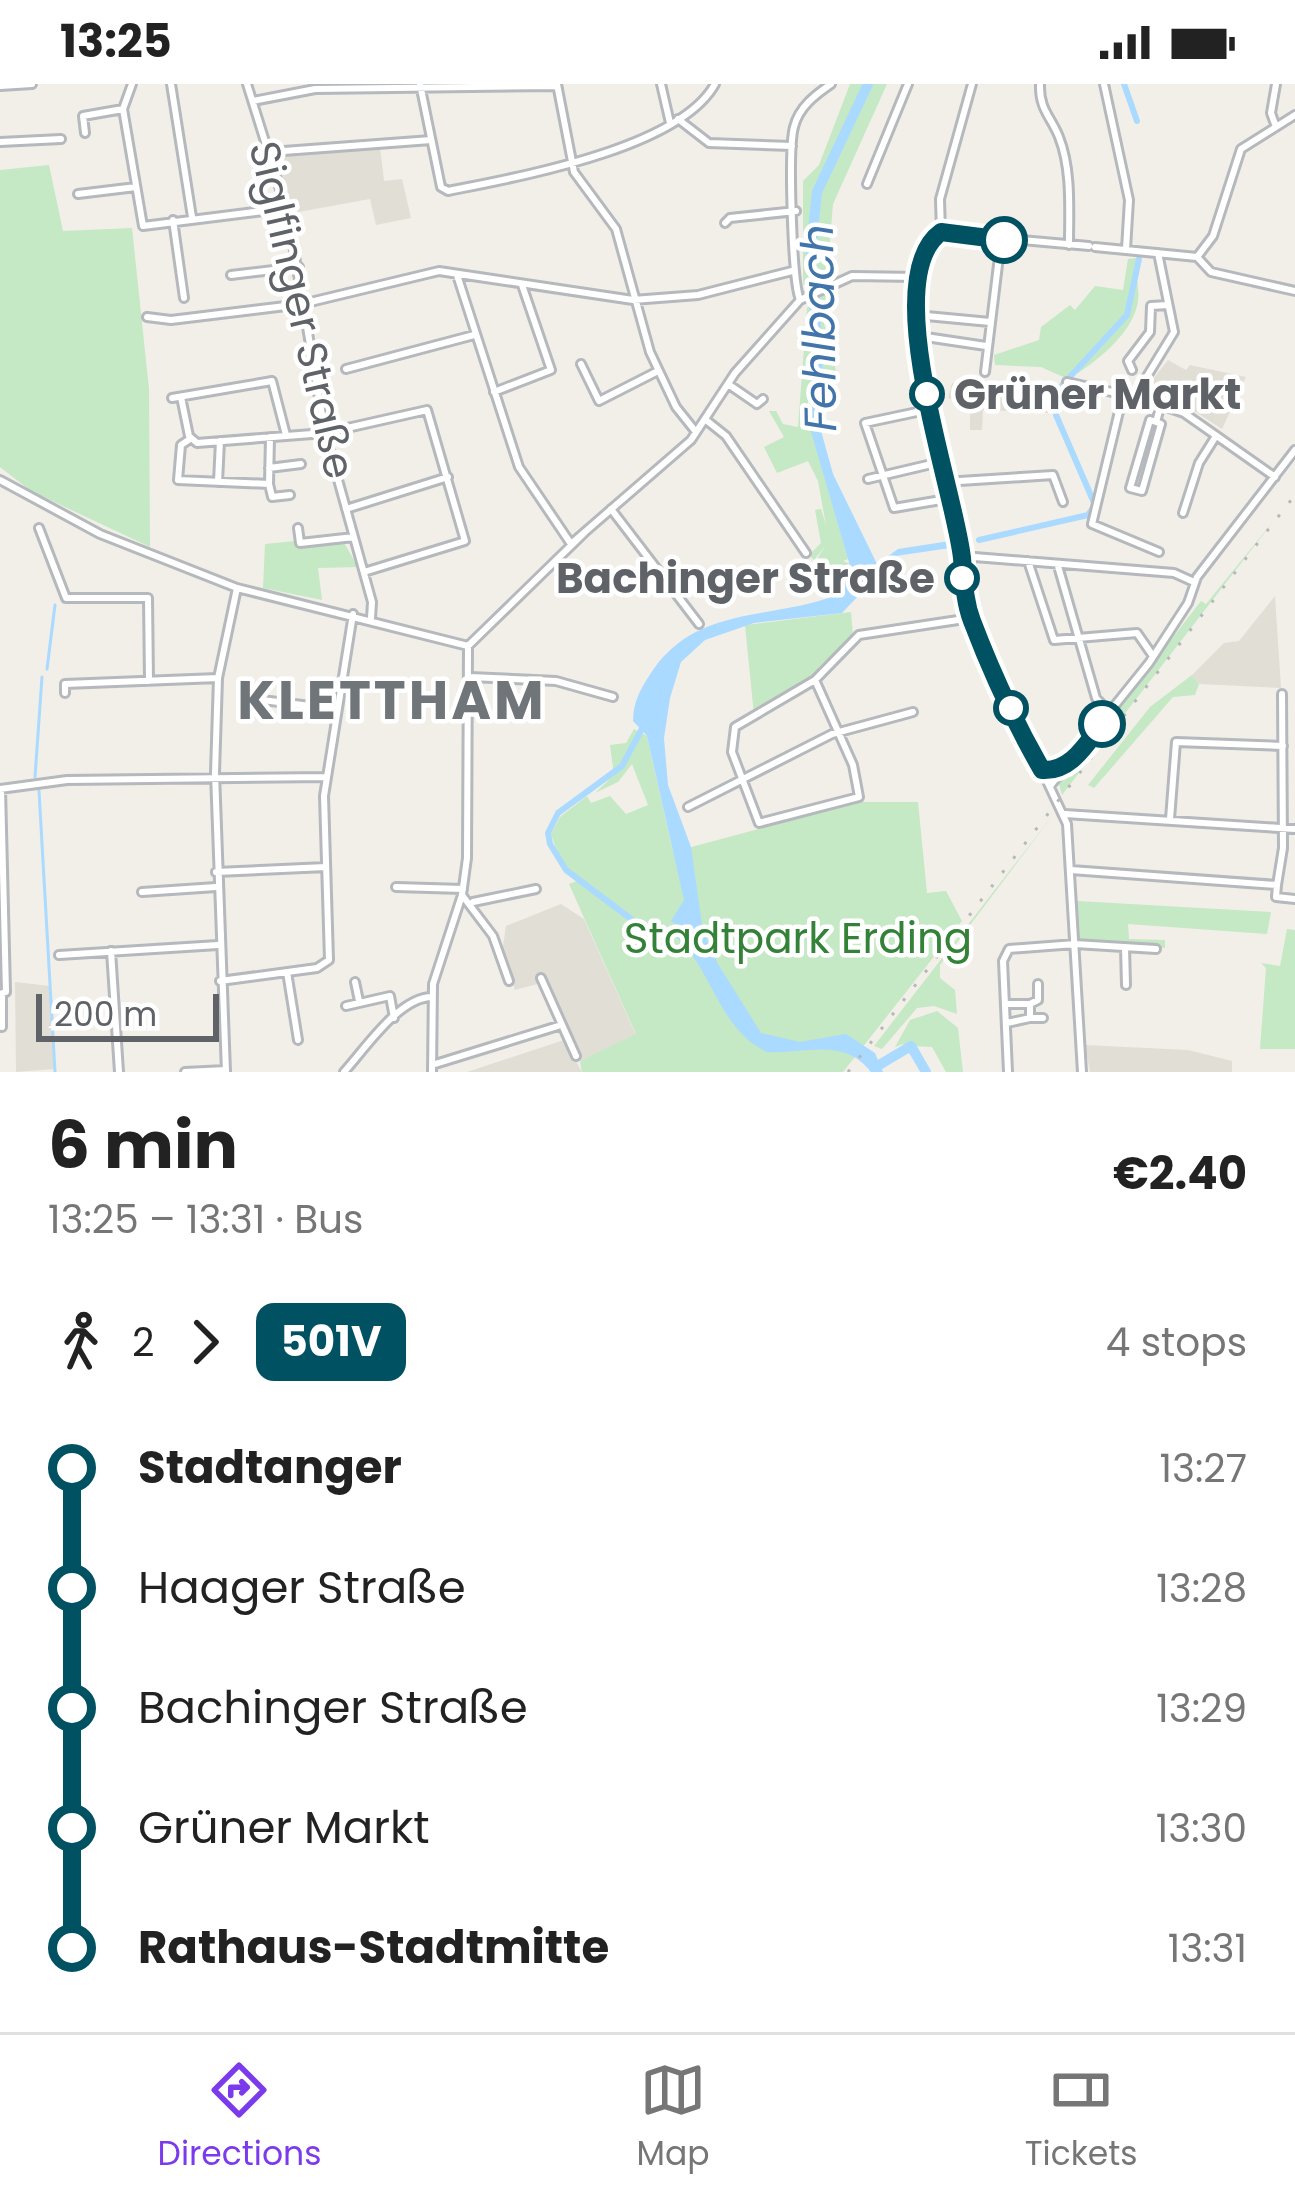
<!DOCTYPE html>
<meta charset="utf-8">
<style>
:root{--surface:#fff;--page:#f2f2f2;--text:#222;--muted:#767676;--line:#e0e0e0;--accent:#7c3aed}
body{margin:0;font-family:Poppins,sans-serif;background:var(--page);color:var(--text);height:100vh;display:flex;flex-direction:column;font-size:45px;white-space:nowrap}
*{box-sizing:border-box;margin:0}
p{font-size:39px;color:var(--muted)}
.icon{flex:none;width:66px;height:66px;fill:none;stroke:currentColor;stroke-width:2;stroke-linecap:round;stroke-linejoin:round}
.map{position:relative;height:988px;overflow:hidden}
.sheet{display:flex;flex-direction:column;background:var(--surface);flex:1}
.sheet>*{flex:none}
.badge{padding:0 24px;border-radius:18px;font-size:42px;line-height:78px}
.scale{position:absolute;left:36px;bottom:30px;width:183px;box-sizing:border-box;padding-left:12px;border:6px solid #5f6368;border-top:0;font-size:33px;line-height:42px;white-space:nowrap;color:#5f6368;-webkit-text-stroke:9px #fff;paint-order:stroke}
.map>.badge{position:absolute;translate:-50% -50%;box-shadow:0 0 0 6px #fff}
.legs{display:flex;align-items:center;gap:18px;height:132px;padding:0 48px;font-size:39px}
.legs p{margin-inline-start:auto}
.head{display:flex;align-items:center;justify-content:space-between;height:204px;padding:0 48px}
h1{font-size:66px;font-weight:700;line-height:90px}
ul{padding:0 48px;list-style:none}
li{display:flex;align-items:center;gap:42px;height:120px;font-size:45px}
li i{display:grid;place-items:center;width:18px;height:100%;margin:0 15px;background:currentColor}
li i::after{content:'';width:30px;height:30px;margin:-15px;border:9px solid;border-radius:50%;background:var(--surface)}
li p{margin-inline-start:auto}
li:first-child i{background:linear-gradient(#0000 50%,currentColor 0)}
li:last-child i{background:linear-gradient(currentColor 50%,#0000 0)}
.status{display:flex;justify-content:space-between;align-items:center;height:84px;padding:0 60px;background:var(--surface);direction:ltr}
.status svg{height:33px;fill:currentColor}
.tabs{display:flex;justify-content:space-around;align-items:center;height:168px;border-top:3px solid var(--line);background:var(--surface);font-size:33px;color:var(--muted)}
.tabs a{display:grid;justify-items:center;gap:6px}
.tabs .on{color:var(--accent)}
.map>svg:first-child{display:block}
.education{fill:#e1ded6}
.green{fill:#c5e8c5}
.water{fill:#aadaff}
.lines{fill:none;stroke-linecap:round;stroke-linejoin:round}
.stream{stroke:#aadaff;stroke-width:3}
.canal{stroke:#aadaff;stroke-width:6}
.river{stroke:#aadaff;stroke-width:10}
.minor-casing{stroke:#b5b8bc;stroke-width:12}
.minor{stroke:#fff;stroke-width:6}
.rail{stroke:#b6b7b8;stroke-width:3;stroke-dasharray:3 15;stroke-linecap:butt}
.line-1-casing{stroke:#fff;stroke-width:27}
.line-1{stroke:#005262;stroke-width:18}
.stop-1-dot{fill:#fff;stroke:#005262;stroke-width:6}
.labels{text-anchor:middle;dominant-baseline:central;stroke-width:9;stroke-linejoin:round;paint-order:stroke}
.street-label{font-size:42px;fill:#5f6368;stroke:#fff}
.stop-label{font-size:42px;font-weight:bold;fill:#5f6368;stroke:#fff;text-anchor:start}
.park-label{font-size:42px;fill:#348238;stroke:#fff}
.water-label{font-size:45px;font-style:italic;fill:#4174aa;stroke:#fff}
.district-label{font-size:54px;font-weight:bold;letter-spacing:3px;fill:#70757a;stroke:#fff}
</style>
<div class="status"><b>13:25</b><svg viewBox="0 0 49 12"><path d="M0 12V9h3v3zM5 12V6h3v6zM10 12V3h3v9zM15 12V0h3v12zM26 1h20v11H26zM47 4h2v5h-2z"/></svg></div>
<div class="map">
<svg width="1295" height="988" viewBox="0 0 1295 988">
<rect width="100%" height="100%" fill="#f1efe8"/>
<!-- education -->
<path class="education" d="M380,63L384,97L402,95L411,134L376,141L370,115L293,129L276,73Z
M1168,276L1186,286L1190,281L1246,293L1222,345L1177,316L1146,304Z
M996,297L1049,300L1048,329L983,326L982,346H970V314L964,319L948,314L952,299L987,307L996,305Z
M1275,512L1281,604L1199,600L1192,591L1224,559L1239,557Z
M561,820L584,835L636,951L580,977L541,899L515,906L502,869L506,842Z
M15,898L49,902L54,985L16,988Z
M564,956L582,988H467Z
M1085,961L1188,966L1232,977V988H1090Z"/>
<!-- green -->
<path class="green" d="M850,0H887L833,120L827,192L803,201V97L819,81Z
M49,81L63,147L132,144L149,305L150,463L31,407L0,383V86Z
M1136,174C1135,189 1141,210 1137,222C1130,251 1096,279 1068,295L1041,283L995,281L994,271L1039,256L1041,243L1070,221L1075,226L1095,202L1123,206L1128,175Z
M826,209L823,236L839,298H817L815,318H808L806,326L848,475L843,477L850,480L837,511L829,514L812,483L825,462L814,476L809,471L821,459L815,426L821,425L826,441L818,397L808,377L777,389L764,363L784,353L769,327H776L783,340L798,343L807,224Z
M1275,435L1062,711L1059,700L1201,517L1206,520Z
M295,457L297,465L343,457L358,483L318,484L322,516L263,504L265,460Z
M851,528L853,551L819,583L816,594L754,631L745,541Z
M1192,591L1199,600L1195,611L1173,613L1094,704L1088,701L1150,623Z
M634,645L647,652L673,768L858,718H918L927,809L946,807L962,837L843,988H582L580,977L636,950L569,800L577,797L559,774L551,750L560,733L587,712L591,719L610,712L626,730L648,721L632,680L618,698L595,709L614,691L610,661L626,659Z
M1056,727L940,881V894L955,906L957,930L934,922L917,924L882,965L874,962Z
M1077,817L1271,828L1267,850L1128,840L1129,855L1165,856V864L1079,858Z
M1287,845L1295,846V965H1260L1266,884L1261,879L1280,882Z
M937,927L958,944L963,988H946L932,963L911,962V972L903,960L895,963L910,936Z"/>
<!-- water -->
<path class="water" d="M813,318L833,390L877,480L898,465L969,454L970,461L896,472L842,529L754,539L705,556L681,578L670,614L664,654L668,701L691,763L703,848L718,880L761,949L800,958L846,950L875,969L883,988H871C844,953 806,970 767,968C719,946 713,886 676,853L678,841L671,837L684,816L647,652L633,637C633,617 642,602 653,586C698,521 773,536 837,511L850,482L810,344Z"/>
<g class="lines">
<!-- stream -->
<path class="stream" d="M47,585L55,521
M35,693L42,593
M39,707L55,988"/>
<!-- canal -->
<path class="canal" d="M1124,0L1137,37
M979,456L1088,431L1095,421L1056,331L1055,309L1127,231L1139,175
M645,639L622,682L558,729L548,749L550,760L566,786L639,841L682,851"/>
<!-- river -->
<path class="river" d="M813,332L818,279L811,165L817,108L868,0
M874,984L911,962L926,988"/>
<!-- minor casing -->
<g class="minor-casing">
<path id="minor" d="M132,0L123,25L143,142L287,124
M171,0L192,133
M247,0L288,131L325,349L372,518L371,534
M420,0L441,103L448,107C517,93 679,65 715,0
M557,0L574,88L616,145L650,268L676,323L696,348
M661,0L670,39
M1040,0C1039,25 1051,33 1059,53C1072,86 1069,126 1069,161
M1104,0L1129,116L1126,165
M1276,0L1271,29L1276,43
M0,2L32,0
M253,17L315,5L557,2
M678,35L709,59L792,62
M85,49L83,32L123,25
M0,58L61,55
M270,68L431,56
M867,100L908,0
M78,110L136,103
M173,136L184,214
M725,139L730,134L796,127
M941,149L930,158L918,193L920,281L971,534L1067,740L1082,988
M941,149L940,115L972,0
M941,149L1089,162
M1095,163L1197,173
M1158,169L1174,248L1135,312L1122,315L1092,440L1159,468
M1197,173L1213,152L1241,65L1295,31
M1197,173L1211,188L1295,207
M231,191L299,183
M457,191L519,383L571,460
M800,216C792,197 788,64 794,43C799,23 815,11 831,0
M916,231L990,238
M147,233L171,236L302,220L439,187L633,216L698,211L792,187
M919,252L986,262
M581,280L599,317L658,287
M346,285L474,251
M1132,286L1128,277L1150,248L1151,222L1168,221
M985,288L1001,156
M1067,298L1125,311
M728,300L757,320L763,315
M494,308L551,286L522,201
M1135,312L1184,329L1275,393
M181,313L189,352L197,359L325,349L427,326L465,457L364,488
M172,314L272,297L286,351
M931,325L865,339L894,424L947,415
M706,336L726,352L806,469
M1156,338L1161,340L1142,407L1130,404L1150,336L1156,338L1161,320
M190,355L181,361L178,396L269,400L270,353
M269,384L301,380
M868,395L940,378
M0,396L100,450L237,504L468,562
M218,398L220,357
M944,398L1053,391L1063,418
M269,400L272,413L290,411
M346,425L448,393
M611,425L699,540
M1183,429L1199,379L1216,352
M39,444L66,514H148L149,597
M298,444L300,459L354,453
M571,460L691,356L735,289L800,216L852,192L918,193
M962,472L1174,489L1194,498
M1028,477L1054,556L1137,549L1153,572
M1058,482L1096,614L1110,629
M468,562L585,448
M470,593L556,597L613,613
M815,596L853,681L859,713L759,739L732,668L735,643L815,596L859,551L971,534
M65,609V600L218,594
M246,614L335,625
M1042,686L1068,679
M1050,702L1149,579L1188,519L1197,493L1295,366
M0,705L67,696L326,693
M688,723L832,650L913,628
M1065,730L1295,745
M1170,735L1176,658L1283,662
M1071,786L1277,801L1276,813L1295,815
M216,788L326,783
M1277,801L1283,764L1282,610
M396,803L463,805
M142,808L216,803
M462,811L493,852L509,897
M473,818L536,805
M1125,863L1126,901
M111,867L119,988
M59,871L218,861
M287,888L298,956
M541,894L576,972
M220,897L317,884L329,876L324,712L353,530
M355,898L359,917
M0,910L6,908L1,705
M2,910V943
M1005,920H1030V934L1007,939
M1030,920L1038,916V900
M346,922L390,912L394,934
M1030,934H1043
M432,981L558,942
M185,988L226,986
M226,988L215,689L218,594L237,504
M344,988C365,965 399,913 432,913
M432,988L433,900L462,811L467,774L468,562
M1008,988L1003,877L1009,865L1075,860L1156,865"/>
</g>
<!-- minor -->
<use href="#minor" class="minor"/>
<!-- rail -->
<path class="rail" d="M848,988L1295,411"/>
</g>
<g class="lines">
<!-- line-1 casing -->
<g class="line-1-casing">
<path id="line-1" d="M1004,156L941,148C877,194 955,407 962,474C964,495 964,516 972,537C991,587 1015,639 1042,686C1071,688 1086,660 1102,640"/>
</g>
<!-- line-1 -->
<use href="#line-1" class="line-1"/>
</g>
<!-- markers -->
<g class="stop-1-dot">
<circle cx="1004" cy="156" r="21"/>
<circle cx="927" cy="310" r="15"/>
<circle cx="962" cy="494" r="15"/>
<circle cx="1011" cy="624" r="15"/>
<circle cx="1102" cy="640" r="21"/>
</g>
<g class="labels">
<!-- street labels -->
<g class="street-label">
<text transform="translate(302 226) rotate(77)">Siglfinger Straße</text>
</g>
<!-- stop labels -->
<g class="stop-label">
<text x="954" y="310">Grüner Markt</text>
<text x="935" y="494" text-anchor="end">Bachinger Straße</text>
</g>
<!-- park labels -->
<g class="park-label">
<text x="798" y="854">Stadtpark Erding</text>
</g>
<!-- water labels -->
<g class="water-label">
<text transform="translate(819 244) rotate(-91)">Fehlbach</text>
</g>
<!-- district labels -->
<g class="district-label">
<text x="392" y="616">KLETTHAM</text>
</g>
</g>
</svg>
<div class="scale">200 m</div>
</div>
<section class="sheet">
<div class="head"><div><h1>6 min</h1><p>13:25 – 13:31 · Bus</p></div><b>€2.40</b></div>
<div class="legs"><svg class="icon" aria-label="walk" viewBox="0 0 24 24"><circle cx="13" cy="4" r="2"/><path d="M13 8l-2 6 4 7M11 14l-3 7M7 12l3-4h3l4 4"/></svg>2<svg class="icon" aria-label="forward" viewBox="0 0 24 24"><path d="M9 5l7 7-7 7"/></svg><b class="badge" style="background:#005262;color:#fff">501V</b><p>4 stops</p></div>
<ul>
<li><i style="color:#005262"></i><b>Stadtanger</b><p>13:27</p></li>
<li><i style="color:#005262"></i><span>Haager Straße</span><p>13:28</p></li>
<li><i style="color:#005262"></i><span>Bachinger Straße</span><p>13:29</p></li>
<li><i style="color:#005262"></i><span>Grüner Markt</span><p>13:30</p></li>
<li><i style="color:#005262"></i><b>Rathaus-Stadtmitte</b><p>13:31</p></li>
</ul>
</section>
<nav class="tabs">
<a class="on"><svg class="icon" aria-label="directions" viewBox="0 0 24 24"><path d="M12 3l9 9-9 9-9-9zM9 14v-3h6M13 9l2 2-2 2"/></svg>Directions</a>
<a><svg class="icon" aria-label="map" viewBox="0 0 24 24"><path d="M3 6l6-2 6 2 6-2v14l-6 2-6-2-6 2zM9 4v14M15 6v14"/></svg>Map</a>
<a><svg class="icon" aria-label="tickets" viewBox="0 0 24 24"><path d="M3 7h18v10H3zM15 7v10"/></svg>Tickets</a>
</nav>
